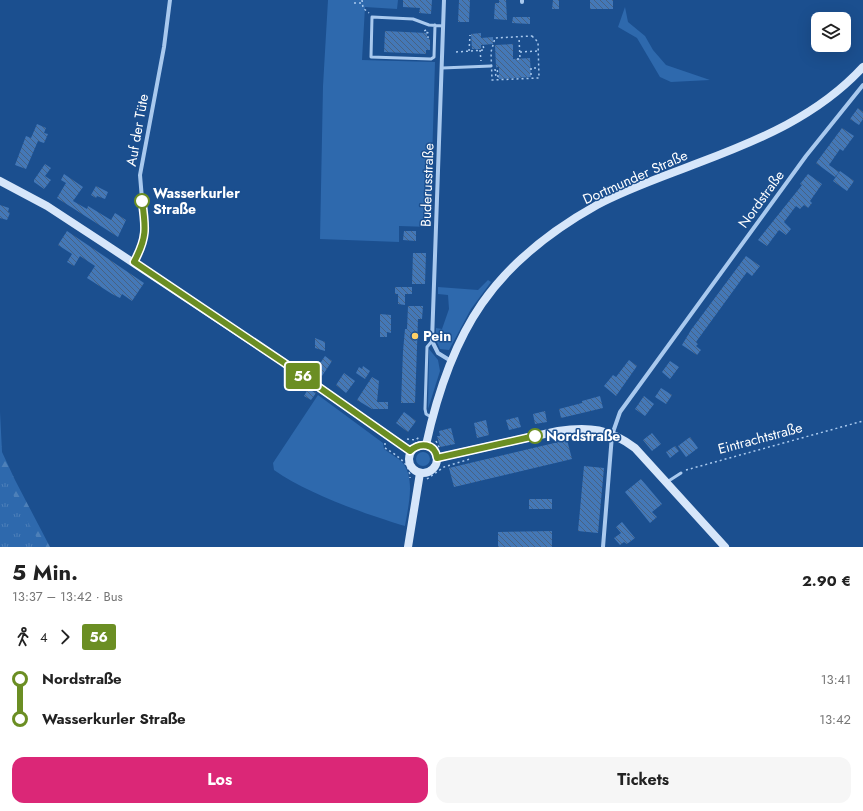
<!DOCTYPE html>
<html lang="de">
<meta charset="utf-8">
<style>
:root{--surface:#fff;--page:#f6f6f6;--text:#222;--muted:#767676;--accent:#db2777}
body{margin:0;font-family:Jost,sans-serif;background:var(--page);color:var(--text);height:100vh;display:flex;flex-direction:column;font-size:15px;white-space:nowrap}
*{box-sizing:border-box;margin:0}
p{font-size:13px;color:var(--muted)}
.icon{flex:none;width:22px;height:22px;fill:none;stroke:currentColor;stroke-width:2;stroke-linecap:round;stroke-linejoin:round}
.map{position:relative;height:547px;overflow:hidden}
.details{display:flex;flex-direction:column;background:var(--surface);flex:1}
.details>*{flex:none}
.badge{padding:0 8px;border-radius:3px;font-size:14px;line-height:26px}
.controls{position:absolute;left:811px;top:12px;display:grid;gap:8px}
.controls a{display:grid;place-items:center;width:40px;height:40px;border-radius:8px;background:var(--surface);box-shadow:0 4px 16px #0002;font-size:20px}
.map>.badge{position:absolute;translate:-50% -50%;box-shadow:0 0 0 2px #fff}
.legs{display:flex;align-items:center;gap:6px;height:44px;padding:0 12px;font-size:13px}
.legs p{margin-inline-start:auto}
.summary{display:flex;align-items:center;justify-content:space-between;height:68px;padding:0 12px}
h1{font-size:22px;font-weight:700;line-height:30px}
.action{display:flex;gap:8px;margin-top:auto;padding:8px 12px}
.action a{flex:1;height:46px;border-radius:12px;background:var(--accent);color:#fff;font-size:16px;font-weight:700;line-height:46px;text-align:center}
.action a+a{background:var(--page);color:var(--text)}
ul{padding:0 12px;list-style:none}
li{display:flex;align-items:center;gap:14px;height:40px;font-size:15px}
li i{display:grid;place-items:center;width:6px;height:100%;margin:0 5px;background:currentColor}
li i::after{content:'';width:10px;height:10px;margin:-5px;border:3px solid;border-radius:50%;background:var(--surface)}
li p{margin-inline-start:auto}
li:first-child i{background:linear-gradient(#0000 50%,currentColor 0)}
li:last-child i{background:linear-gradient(currentColor 50%,#0000 0)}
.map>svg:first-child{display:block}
.grass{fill:#2e69ad}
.forest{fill:url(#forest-firs)}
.park{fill:url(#park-tufts)}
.building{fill:url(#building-back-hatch)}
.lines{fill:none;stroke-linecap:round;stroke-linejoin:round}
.path{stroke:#a9c9ee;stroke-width:1.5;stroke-dasharray:2 3;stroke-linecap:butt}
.service{stroke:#a9c9ee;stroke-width:3}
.minor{stroke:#a9c9ee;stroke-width:4}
.secondary{stroke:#d6e6fa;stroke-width:8}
.line-1-casing{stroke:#fff;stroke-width:9}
.line-1{stroke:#6b8e23;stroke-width:6}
.stop-1-dot{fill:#fff;stroke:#6b8e23;stroke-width:2}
.poi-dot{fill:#ffd166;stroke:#1b4f8f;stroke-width:1.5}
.labels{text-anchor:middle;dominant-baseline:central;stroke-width:3;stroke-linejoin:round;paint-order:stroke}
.street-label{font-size:14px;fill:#fff;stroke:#1b4f8f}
.stop-label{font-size:14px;font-weight:bold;fill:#fff;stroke:#1b4f8f;text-anchor:start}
.poi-label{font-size:14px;font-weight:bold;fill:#fff;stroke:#1b4f8f;text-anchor:start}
</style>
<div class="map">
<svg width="863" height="547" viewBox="0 0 863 547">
<defs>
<pattern id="forest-firs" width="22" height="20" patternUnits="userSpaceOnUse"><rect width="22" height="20" fill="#2e69ad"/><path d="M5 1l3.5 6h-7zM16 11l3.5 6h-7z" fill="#4d80b9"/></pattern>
<pattern id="park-tufts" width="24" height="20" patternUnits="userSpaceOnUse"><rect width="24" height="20" fill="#2e69ad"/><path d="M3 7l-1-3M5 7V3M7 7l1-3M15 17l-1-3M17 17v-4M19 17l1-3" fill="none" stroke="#4d80b9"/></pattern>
<pattern id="building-back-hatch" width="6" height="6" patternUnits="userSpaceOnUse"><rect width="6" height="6" fill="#4478b7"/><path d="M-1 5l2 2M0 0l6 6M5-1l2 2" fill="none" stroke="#486282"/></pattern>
</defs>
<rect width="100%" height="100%" fill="#1b4f8f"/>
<!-- grass -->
<path class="grass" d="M328,0H398L397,9L365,7L362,60L435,62L430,227L399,226V242L320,239L323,86Z
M625,7L628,22L645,36L653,50L666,65L710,80L671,82L660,77L637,38L618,27Z
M488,280L491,282L471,309L449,350L440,349L436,340V328L442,329L449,309L448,295L438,294V287L478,290Z
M429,349L438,360L440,371L428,409Z
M318,395L383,443L384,449C389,453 397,457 402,462C416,478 408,507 405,526C365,514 308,494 274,470L273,463Z
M416 459a7 7 0 1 1 14 0a7 7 0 1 1-14 0Z"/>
<!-- forest -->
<path class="forest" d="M0,412L2,452L15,480L50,547H35L0,479Z"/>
<!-- park -->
<path class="park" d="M0,465L16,501L42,547H0Z"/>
<!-- building -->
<path class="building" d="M403,0H432L431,14L419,13L420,8L403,7Z
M459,0H470L469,22H458Z
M499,0H506L507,20L494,19L495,3H499Z
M553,0H559V9H552Z
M590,0H613V9H590Z
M513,17H530V24L512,23Z
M385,31L427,33V39H430V50H426V54L384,52Z
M481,33V38L493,37V44L481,45V49H472L471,34Z
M513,44V59L530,58L531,77L499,79V67H496L495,45Z
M858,108L863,112V119L859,125L850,119Z
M37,124L46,128L44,133L48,134L44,143L38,141L26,169L15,165L26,136L31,138Z
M842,128L854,136L843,151L840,149L829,165L839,172L835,177L816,163Z
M45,164L51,168L45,176L51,180L44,189L34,182V180Z
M840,171L854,181L847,191L833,181Z
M64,174L83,187L73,201L87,209L88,206L111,220L115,213L126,220L118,237L57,198L66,183L61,180Z
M808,174L822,184L810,201L812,203L808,208L804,205L800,209L796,206L784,222L791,229L786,235L779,230L767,246L758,240L802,185L800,184Z
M96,186L108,192L105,199L97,196L96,198L91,195Z
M0,205L9,208L8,212L10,213L7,220L0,218Z
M67,231L144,283L132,301L122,294L120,298L112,294L87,278L95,266L80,256L74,266L67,262L72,254L58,245Z
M404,231H416V241L403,240Z
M413,253H426L425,284H412Z
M746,256L760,266L752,276L747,272L744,276L696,342L698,344L696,346L701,350L697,355L682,345L691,330Z
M395,287H412V294H405V305L398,304V294H395Z
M408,306H423L422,319H418L415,403H401L403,351L405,329H407Z
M380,314L391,315V333L387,332V337H380Z
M315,338L325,342V351L315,348Z
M325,356L332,361L322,376L315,371Z
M629,360L637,366L616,396L604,386L613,375L616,377Z
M670,361L679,367L670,379L662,372Z
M363,366L370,371L365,379L356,373L359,367L362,369Z
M344,373L355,381L346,393L336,385Z
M372,377L379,381L377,402H388V409H372L357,400Z
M661,388L672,395L666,404L655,397Z
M308,389L316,393L311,400L304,396Z
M600,396L603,408L561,418L559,409L582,403V401Z
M644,396L654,404L645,416L635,409Z
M545,411L547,422L535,424L533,414Z
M404,412L416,421L408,432L396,423Z
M518,417L521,427L509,430L506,420Z
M486,420L489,435L477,438L474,423Z
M451,428L455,444L440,447L437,436H440L439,431Z
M652,433L661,444L652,451L643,440Z
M690,437L698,448L686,457L678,446Z
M567,440L572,459L454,487L449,468Z
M675,446L679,451L670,458L666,452Z
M584,466L604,468L598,533L578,531Z
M641,479L662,504L652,512L657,517L650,523L625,492Z
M529,499H552V509H529Z
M622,522L635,538L627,544L624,542L620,545L614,538L621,533L616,527Z
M552,531V547H498V532Z"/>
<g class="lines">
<!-- path -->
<path class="path" d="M362,0L363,8L369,13
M354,3H362
M426,30L424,31L428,33V39
M532,36L538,42L539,78L492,80L491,52L495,38Z
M480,50L481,61
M469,51L470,35
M456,52L484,50L483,45
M520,52L538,51
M517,59H520L519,37
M495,69L496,77H498L497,67
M531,75V68H539
M407,439L415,440L420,437
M436,441L440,449
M385,443V448C396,455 410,463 410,478
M686,470L863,421
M427,479L444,467L470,459"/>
<!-- service -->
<path class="service" d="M435,25L434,57L431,59L371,57L372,17L413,19L429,25L443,26
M442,68L491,66
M431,417L426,414L425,409L427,347L432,341
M667,482L681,473"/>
<!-- minor -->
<path class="minor" d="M444,0L432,341L438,353L451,361
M522,0V2
M134,262L143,246L145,235L140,175L164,47L170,0
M603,547L612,435L620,412L806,156L863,85"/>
<!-- secondary -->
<path class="secondary" d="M0,181L47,206L102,242L283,362L410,451
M409 459a14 14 0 1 1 28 0a14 14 0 1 1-28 0Z
M426,445C451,330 493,263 597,205C629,188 665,176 698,163C759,140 818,116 863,67
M437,458L558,431C589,426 610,429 635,448L725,547
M408,547L420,473"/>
</g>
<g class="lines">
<!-- line-1 casing -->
<g class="line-1-casing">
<path id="line-1" d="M142,201C146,228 147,238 134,262L283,362L410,451C420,442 435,443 437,458L535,436"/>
</g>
<!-- line-1 -->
<use href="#line-1" class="line-1"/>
</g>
<!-- markers -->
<g class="stop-1-dot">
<circle cx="142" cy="201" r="7"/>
<circle cx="535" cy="436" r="7"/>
</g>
<circle class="poi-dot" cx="415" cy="336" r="4"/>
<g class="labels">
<!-- street labels -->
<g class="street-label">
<text transform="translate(137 130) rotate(-80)">Auf der Tüte</text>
<text transform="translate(635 177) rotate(-24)">Dortmunder Straße</text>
<text transform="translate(427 185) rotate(-88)">Buderusstraße</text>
<text transform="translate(761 199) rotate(-54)">Nordstraße</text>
<text transform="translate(760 438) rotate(-15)">Eintrachtstraße</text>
</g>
<!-- stop labels -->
<g class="stop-label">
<text x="153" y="193">Wasserkurler<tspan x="153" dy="16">Straße</tspan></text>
<text x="546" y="436">Nordstraße</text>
</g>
<!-- poi labels -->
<g class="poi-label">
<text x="423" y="336">Pein</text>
</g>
</g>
</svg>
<div class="controls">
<a><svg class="icon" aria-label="layers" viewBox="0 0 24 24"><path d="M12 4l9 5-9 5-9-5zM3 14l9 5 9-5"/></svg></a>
</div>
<b class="badge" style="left:303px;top:376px;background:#6b8e23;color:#fff">56</b>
</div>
<section class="details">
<div class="summary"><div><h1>5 Min.</h1><p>13:37 – 13:42 · Bus</p></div><b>2.90 €</b></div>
<div class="legs"><svg class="icon" aria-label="walk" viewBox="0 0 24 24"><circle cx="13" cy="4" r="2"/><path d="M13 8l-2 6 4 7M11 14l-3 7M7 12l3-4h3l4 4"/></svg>4<svg class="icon" aria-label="forward" viewBox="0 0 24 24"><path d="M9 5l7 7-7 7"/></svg><b class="badge" style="background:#6b8e23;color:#fff">56</b></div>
<ul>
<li><i style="color:#6b8e23"></i><b>Nordstraße</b><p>13:41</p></li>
<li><i style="color:#6b8e23"></i><b>Wasserkurler Straße</b><p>13:42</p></li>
</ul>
<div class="action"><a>Los</a><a>Tickets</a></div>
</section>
